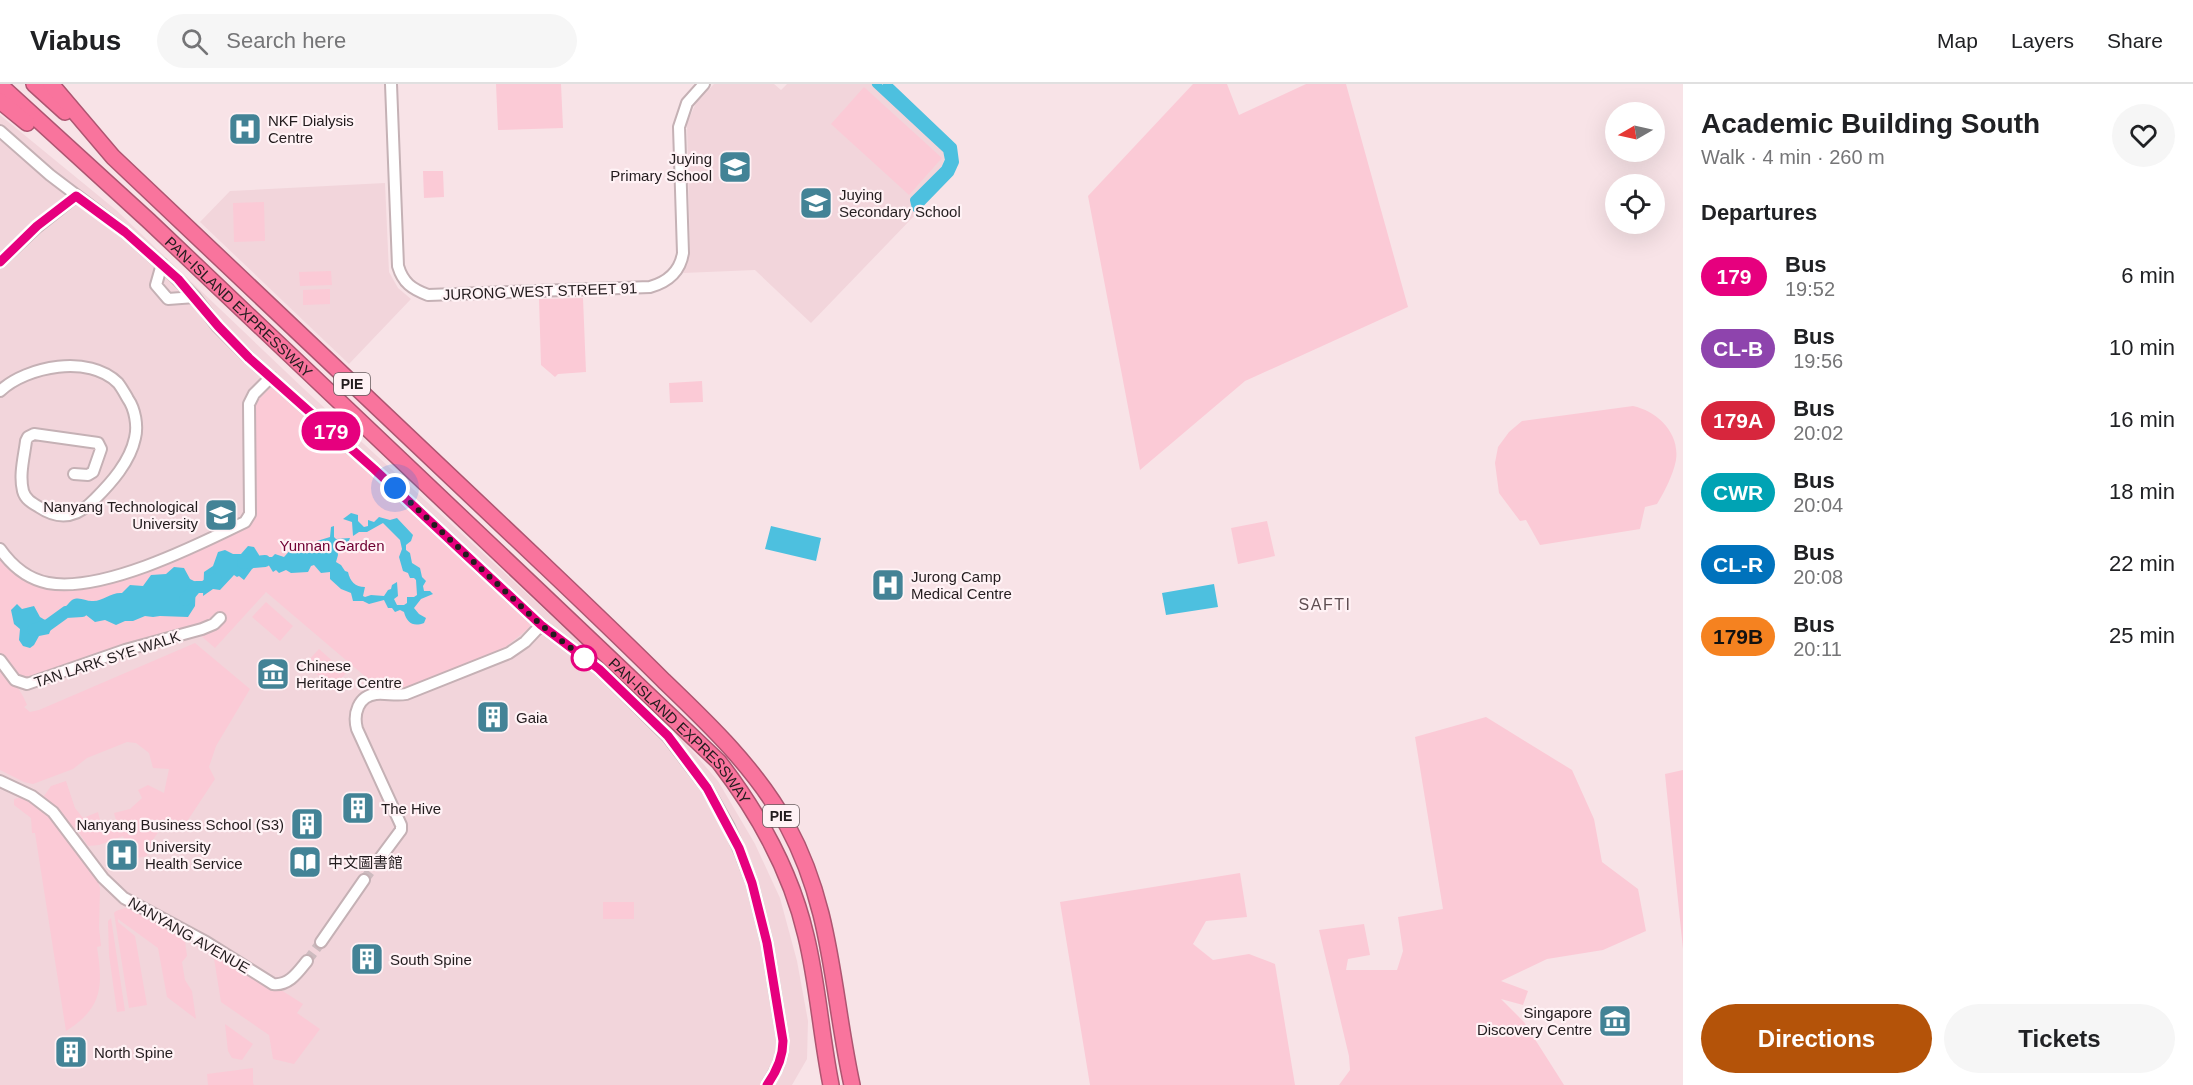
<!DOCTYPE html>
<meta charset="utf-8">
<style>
:root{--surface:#fff;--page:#f6f6f6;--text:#202124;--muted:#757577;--line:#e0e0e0;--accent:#b45309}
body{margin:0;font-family:Helvetica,"Noto Sans SC",sans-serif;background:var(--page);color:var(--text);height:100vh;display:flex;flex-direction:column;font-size:22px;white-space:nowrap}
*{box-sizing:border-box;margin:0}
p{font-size:20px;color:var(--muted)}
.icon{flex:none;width:33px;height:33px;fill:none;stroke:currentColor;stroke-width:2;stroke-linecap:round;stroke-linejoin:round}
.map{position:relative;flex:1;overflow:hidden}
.details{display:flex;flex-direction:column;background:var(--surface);width:510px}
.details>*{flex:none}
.badge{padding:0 12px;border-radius:20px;font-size:21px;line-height:39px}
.needle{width:39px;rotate:261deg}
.tools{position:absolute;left:1605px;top:18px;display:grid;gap:12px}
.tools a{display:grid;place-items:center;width:60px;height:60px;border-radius:50%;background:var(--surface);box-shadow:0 6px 24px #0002;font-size:30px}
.you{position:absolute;width:30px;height:30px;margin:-15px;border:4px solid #fff;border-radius:50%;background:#1a73e8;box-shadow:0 0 0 9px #1a73e833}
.map>.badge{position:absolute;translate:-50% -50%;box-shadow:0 0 0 3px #fff}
h2{padding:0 18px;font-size:22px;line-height:54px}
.round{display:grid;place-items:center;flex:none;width:63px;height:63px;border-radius:32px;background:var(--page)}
.overview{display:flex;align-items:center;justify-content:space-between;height:102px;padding:0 18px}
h1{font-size:28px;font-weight:600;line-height:45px}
.primary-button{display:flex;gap:12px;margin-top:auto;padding:12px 18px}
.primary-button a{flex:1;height:69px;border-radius:36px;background:var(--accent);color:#fff;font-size:24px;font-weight:600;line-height:69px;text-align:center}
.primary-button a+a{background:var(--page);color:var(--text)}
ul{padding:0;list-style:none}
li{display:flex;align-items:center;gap:18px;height:72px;padding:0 18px}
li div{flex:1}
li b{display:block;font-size:22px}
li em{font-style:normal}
li .badge{min-width:66px;font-weight:700;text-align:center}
header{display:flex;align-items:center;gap:36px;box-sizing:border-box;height:84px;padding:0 30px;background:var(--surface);border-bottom:2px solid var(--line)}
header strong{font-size:28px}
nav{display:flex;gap:33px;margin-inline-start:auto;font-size:21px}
.search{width:420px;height:54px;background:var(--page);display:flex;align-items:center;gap:15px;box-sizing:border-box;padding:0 21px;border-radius:33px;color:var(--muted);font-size:22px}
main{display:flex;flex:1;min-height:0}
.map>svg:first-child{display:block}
.built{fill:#f2d5db}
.green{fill:#fbcad6}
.water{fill:#4dc0df}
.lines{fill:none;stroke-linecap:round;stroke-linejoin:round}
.canal{stroke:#4dc0df;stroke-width:8}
.river{stroke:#4dc0df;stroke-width:12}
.minor-tunnel{stroke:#cdbbbf;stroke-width:10;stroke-dasharray:10 5;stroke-linecap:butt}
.minor-casing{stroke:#c5b1b5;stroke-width:14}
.highway-casing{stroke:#ae5571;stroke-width:18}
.minor{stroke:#fff;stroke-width:10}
.highway{stroke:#f9749d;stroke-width:15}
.line-casing{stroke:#fff;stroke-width:14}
.line{stroke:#e6007e;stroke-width:9}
.walk{stroke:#231c1e;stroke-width:6;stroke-dasharray:0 10.8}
.stop-dot{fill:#fff;stroke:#e6007e;stroke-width:3}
.labels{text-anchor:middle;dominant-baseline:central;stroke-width:4.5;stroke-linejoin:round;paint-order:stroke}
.shield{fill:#fff2f5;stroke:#655c5e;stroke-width:1.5}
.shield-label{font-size:14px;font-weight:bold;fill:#231c1e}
.poi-label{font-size:15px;fill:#231c1e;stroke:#fff2f5;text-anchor:start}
.street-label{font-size:15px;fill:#231c1e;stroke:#fff2f5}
.park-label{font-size:15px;fill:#6f0033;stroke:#fff2f5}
.neighbourhood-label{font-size:16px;letter-spacing:1.5px;fill:#5e4d51;stroke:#fff2f5}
</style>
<header>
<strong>Viabus</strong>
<div class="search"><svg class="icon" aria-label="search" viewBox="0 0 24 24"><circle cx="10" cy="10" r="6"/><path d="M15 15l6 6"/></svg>Search here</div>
<nav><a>Map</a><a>Layers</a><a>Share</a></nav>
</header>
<main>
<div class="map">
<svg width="1683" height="1001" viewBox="0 0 1683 1001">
<rect width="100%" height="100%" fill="#f8e3e7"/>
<!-- built -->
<path class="built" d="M714,0H774L781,6L787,0H872L944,68L945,74L942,82L912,117V126L915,131L811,239L755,186L683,189L690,168L687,39L696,19Z
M0,31L116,126L304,305L669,640L718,697L755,760L780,814L797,877L808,937L807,975L792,1001H0Z
M385,99L389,188L398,204L411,215L349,280L200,138L230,107Z"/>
<!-- green -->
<path class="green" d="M496,0H561L563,44L498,46Z
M1193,0H1227L1239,31L1306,0H1346L1408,223L1245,297L1140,386L1088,112Z
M864,3L942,74L909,111L831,40Z
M423,87H443L444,113L424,114Z
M264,118L265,157L234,158L233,119Z
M331,187L332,201L300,202L299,188Z
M330,205V220L303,221V206Z
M583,214L586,288L558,290L555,293L541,281L539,215Z
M702,297L703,318L670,319L669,299Z
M271,303L275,305L439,453L526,536L530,541L529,544L504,564L464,580L463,582C430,595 400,616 367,594L266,508L215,564L200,551L197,542L30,596L16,591L0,572V470L12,483L63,505L73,506L98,500L250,440L254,320Z
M1633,322C1657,327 1680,349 1676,376C1673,391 1665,407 1657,420L1645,423L1640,445L1540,461L1526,436L1520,437L1499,409L1495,379L1498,363L1509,348L1522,337Z
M1267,437L1275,472L1238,480L1231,444Z
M266,518L293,542L280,557L252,533Z
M195,559L250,605L216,662L209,683L215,695L182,745L171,735H167L148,763L147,772L132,775L123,752L99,761L88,762L80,750L46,717L44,712L51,702L66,697L75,724L83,734L98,728L102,744L117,740L114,729L130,725L142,714L138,706L148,701L164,709L169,685L153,684L149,669L136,659L127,658L87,674L73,685L33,700L24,698L0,686V582C12,597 20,603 27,621L24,623L30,628L39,626Z
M319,565L346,589L333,604L305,580Z
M1486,633L1572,686L1594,735L1602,778L1638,805L1646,847L1603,866L1547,875L1501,897L1528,907L1523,921L1501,915L1524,938L1564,1001H1339L1350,986L1349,972L1319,846L1364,840L1370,871L1348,875L1346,886H1397L1403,867L1398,833L1443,825L1415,653Z
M1683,686V865L1665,690Z
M22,713L34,716L52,733L95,789L100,804L99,844L101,862L97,863C103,902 103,924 66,947L35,749H32L31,734L14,721V715Z
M1240,789L1247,833L1206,837L1193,860L1213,876L1249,870L1275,880L1295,1001H1090L1060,818Z
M603,818H634V835H603Z
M125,824L135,825L187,853L185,857L187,872L182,878L185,896L192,907L196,935L167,913L158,864L118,835V838L135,852L147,921L129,924L114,829L116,827Z
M111,834L125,927L117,928L109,871L108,837Z
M212,862L303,920L297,929L320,945L294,980L273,975L269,951L221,918Z
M225,940L253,960L242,976L232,974L228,967Z
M253,984V999L254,1001H208L207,990Z"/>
<!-- water -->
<path class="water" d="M351,429L358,431V437L364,443L368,442V436L374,438L379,433L390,436L397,434L413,451L411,457L406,461V466L410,469L412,479L420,484L422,493L426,497L423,502L424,507H430L433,510L421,515L414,524L419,530L426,534L424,539C413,543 407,539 404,528L400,526L395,528L392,524H388L384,516L369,520L363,517H353L351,509L341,505L330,495V488L321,489L314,481L311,482L308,488L291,489L286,486L279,489L276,486L273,488L268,480H265L266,473H272L275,470L284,473L294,462L298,461L306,469L311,465L316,466L318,462L317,457L330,453L331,443L334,442V453L336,455L350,454L348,459H344L337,465L338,471L336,478L341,481L345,487L348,488C350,497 355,503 365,503L363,512L365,513L371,511L384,512L388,506L391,505L392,501L397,498L398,512L394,515L397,521H404L407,519V513H414L417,511L416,496L414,494H410L408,489L403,487L399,473L402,465L400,456L383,439L367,448H359L353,452L352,438L343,435Z
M771,442L821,454L816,477L765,465Z
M248,462L254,463L259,471V480L252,485L244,496L239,492L237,493L234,491L220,506L213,505L203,512L204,488L213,482L218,468L225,466L233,470H241Z
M174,483L184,484L190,495L196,498L195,522L188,533L160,532L153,533L145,532L133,537H125L116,541L105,536L95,538L86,531C76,532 68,536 65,523C68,521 69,518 72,516C79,512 85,517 92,517C102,518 111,508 122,509L130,501L143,502L151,491L166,490Z
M1214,500L1218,523L1166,531L1162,509Z
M17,520L22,525L34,522L40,533L45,536L51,545L49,550L39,552L34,561L30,564L23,562L19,556L20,545L14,540L11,526Z"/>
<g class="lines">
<!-- canal -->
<path class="canal" d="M876,0L947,66L949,76L945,85L914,116L916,124L950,89L955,78L953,63L887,0"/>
<!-- river -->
<path class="river" d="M243,479L265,477
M185,516L196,503H204L216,495
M33,546L48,541L66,528L82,527"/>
<!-- minor-tunnel -->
<path class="minor-tunnel" d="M364,796L378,777
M307,877L321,858"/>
<!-- minor casing -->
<g class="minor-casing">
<path id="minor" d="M391,0L398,182C403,199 412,205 428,211L650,203C668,198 680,188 683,169L679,43L687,19L704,0
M0,47L50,91L125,148L170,188L195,213L217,242L249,274L374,385L541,541L599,585L668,653L707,704L729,743L741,770L752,799L767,859L783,957C783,974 776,987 767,1001
M0,178L37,143L76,112
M162,180L156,201L168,215L195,213
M0,307C27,282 89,270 118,299C122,304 125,310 128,315C135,325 138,342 135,354C130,378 111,399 95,415C78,433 60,437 39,423C32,419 25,415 23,407C19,391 24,373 26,357L28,353L34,350L98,359L101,365L93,388L88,391L74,390
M0,465C12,482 27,495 48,499C102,509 196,462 245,438L250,430L249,320L254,310L271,293
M0,576L15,596L27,600L125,566L202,545L214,540L220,534
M0,697L32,712L53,728L103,794L124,814L206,858L273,900C289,902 298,888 307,877
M378,777L401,746V741L357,645C353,630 358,612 376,610C386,609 396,612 406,610L509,569L525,558L541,541
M321,858L364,796"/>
</g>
<!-- highway casing -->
<g class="highway-casing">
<g id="highway">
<path d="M34,0L65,28"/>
<path d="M51,0L113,73C257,210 401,346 545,482C585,520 625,558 664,597C710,641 756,685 787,741C833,825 832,910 852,1001"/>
<path id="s1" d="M0,1L149,137L719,678C759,730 791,787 806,852C818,901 821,952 831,1001"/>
<path d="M0,17L27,39"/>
</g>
</g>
<!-- minor -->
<use href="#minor" class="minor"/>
<!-- highway -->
<use href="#highway" class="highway"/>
</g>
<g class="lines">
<!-- line casing -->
<g class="line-casing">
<path id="line" d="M0,178L37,142L76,112L125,148L178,195L218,242L249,274L374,385L541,541L599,585L668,652L707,704L739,764L752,799L767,859L783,957C783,974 777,987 767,1001"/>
</g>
<!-- line -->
<use href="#line" class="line"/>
<!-- walk -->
<path class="walk" d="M395,404L541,541L588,577L584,574"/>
</g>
<!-- icons -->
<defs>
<g id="hospital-square" transform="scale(1.725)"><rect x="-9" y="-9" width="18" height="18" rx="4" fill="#438396" stroke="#fff2f5"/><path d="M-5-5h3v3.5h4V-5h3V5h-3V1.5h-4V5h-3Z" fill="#fff"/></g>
<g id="school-square" transform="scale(1.725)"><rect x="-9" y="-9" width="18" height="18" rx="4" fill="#438396" stroke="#fff2f5"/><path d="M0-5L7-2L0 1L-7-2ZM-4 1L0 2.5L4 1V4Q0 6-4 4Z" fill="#fff"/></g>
<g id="university-square" transform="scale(1.725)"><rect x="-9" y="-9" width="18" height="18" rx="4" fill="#438396" stroke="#fff2f5"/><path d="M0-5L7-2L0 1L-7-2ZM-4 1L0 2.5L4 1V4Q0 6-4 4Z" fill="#fff"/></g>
<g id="museum-square" transform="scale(1.725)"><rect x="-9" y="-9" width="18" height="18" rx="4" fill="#438396" stroke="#fff2f5"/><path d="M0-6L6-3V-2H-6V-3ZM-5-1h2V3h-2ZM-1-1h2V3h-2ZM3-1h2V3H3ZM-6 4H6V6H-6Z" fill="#fff"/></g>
<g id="building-square" transform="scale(1.725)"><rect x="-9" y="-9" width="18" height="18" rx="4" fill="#438396" stroke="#fff2f5"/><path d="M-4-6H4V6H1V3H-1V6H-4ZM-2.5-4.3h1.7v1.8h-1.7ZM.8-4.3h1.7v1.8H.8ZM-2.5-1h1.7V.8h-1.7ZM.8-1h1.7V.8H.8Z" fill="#fff"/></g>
<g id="library-square" transform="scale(1.725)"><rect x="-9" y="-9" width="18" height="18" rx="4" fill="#438396" stroke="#fff2f5"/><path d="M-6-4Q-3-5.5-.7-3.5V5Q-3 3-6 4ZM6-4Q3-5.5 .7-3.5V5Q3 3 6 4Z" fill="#fff"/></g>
</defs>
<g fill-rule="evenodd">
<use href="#hospital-square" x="245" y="45"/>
<use href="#school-square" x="735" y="83"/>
<use href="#school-square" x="816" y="119"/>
<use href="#university-square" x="221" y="431"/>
<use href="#hospital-square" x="888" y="501"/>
<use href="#museum-square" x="273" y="590"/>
<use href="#building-square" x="493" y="633"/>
<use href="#building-square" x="358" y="724"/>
<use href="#building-square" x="307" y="740"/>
<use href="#hospital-square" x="122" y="771"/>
<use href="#library-square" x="305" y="778"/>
<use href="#building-square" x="367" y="875"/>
<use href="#museum-square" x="1615" y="937"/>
<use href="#building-square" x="71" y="968"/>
</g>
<!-- markers -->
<circle class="stop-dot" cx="584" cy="574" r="12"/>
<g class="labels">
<!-- shield labels -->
<g class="shield">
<rect x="334" y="289" width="36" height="22" rx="4.5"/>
<rect x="763" y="721" width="36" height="22" rx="4.5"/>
</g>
<g class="shield-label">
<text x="352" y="300">PIE</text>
<text x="781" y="732">PIE</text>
</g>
<!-- poi labels -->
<g class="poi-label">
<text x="268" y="36">NKF Dialysis<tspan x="268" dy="17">Centre</tspan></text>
<text x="712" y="74" text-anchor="end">Juying<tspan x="712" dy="17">Primary School</tspan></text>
<text x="839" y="110">Juying<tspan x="839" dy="17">Secondary School</tspan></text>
<text x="198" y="422" text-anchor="end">Nanyang Technological<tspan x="198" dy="17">University</tspan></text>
<text x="911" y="492">Jurong Camp<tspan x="911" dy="17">Medical Centre</tspan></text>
<text x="296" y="581">Chinese<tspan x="296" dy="17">Heritage Centre</tspan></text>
<text x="516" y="633">Gaia</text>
<text x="381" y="724">The Hive</text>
<text x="284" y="740" text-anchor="end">Nanyang Business School (S3)</text>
<text x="145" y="762">University<tspan x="145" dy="17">Health Service</tspan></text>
<text x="328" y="778">中文圖書館</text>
<text x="390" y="875">South Spine</text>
<text x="1592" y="928" text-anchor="end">Singapore<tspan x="1592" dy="17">Discovery Centre</tspan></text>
<text x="94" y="968">North Spine</text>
</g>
<!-- street labels -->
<g class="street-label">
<text transform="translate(540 207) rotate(-2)">JURONG WEST STREET 91</text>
<text stroke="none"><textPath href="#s1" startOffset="326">PAN-ISLAND EXPRESSWAY</textPath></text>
<text transform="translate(107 575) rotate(-18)">TAN LARK SYE WALK</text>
<text stroke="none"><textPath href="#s1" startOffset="938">PAN-ISLAND EXPRESSWAY</textPath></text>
<text transform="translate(189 851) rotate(30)">NANYANG AVENUE</text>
</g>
<!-- park labels -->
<g class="park-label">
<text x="332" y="461">Yunnan Garden</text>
</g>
<!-- neighbourhood labels -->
<g class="neighbourhood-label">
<text x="1325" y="520">SAFTI</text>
</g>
</g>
</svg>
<div class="tools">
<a><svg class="needle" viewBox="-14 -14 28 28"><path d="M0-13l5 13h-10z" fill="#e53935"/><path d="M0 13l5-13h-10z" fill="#757577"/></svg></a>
<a><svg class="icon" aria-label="locate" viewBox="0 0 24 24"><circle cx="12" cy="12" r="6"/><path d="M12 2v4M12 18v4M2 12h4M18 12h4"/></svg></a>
</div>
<div class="you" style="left:395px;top:404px"></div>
<b class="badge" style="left:331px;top:347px;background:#e6007e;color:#fff">179</b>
</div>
<section class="details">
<div class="overview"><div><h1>Academic Building South</h1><p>Walk · 4 min · 260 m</p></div><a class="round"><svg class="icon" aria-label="heart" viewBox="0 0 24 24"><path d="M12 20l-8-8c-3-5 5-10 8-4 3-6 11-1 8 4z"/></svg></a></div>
<h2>Departures</h2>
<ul>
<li><span class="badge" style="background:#e6007e;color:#fff">179</span><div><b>Bus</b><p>19:52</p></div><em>6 min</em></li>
<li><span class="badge" style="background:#8e44ad;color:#fff">CL-B</span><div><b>Bus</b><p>19:56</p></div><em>10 min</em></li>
<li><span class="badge" style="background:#d7263d;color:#fff">179A</span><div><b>Bus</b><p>20:02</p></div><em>16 min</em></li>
<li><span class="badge" style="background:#00a3b4;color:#fff">CWR</span><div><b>Bus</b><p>20:04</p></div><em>18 min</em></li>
<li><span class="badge" style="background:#0072bc;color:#fff">CL-R</span><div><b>Bus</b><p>20:08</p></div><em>22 min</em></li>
<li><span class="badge" style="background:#f58220;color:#111">179B</span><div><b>Bus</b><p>20:11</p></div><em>25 min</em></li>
</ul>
<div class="primary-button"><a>Directions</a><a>Tickets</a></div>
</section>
</main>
